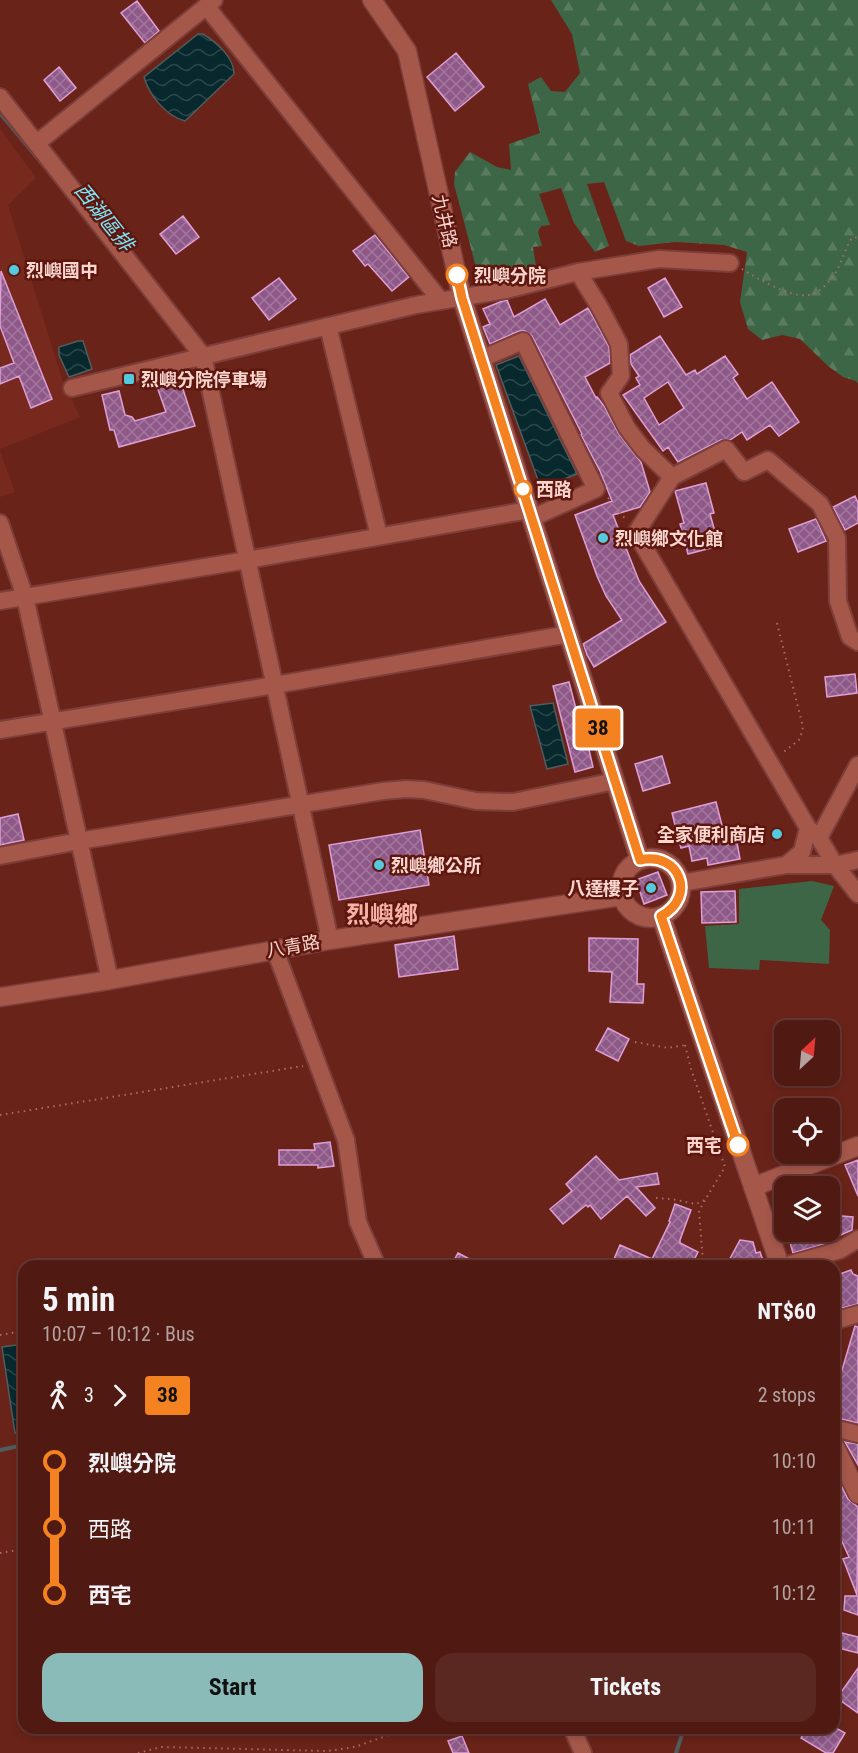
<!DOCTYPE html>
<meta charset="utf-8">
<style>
:root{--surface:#501a13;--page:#5a2721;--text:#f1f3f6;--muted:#b4a1a0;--line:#673833;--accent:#8bbbb9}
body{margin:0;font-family:"Roboto Condensed","Noto Sans TC",sans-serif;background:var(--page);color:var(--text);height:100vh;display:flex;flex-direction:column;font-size:22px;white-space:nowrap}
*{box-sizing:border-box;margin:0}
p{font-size:20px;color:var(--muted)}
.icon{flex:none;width:33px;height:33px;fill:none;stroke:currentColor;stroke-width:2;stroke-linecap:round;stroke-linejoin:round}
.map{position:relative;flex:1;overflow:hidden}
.sheet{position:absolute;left:18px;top:1260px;width:822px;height:474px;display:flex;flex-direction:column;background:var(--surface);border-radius:18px;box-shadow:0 3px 9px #0003,0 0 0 2px var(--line)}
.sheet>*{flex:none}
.badge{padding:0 12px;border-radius:4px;font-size:21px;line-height:39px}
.needle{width:39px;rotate:26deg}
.controls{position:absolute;left:774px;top:1020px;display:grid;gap:12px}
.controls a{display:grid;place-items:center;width:66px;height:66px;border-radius:12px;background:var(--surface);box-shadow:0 3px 9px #0003,0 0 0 2px var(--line);font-size:30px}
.map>.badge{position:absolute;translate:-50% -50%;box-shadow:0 0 0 3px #fff}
.legs{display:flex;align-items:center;gap:9px;height:66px;padding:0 24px;font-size:20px}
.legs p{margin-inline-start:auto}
.head{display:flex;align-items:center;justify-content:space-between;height:102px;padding:0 24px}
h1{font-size:33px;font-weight:700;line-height:45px}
.button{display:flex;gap:12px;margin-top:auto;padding:12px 24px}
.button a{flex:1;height:69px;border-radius:18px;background:var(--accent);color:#111;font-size:24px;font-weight:700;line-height:69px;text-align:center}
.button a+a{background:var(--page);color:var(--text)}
ul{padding:0 24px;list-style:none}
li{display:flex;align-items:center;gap:21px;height:66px;font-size:22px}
li i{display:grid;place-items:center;width:9px;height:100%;margin:0 8px;background:currentColor}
li i::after{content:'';width:15px;height:15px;margin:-8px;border:4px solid;border-radius:50%;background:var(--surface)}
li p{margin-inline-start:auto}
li:first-child i{background:linear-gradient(#0000 50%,currentColor 0)}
li:last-child i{background:linear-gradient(currentColor 50%,#0000 0)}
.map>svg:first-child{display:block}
.built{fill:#78291e}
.forest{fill:url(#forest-firs)}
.garden{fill:#3d6647}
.water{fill:url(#water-waves);stroke:#505d5e;stroke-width:1.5}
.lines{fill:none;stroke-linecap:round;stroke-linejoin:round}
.stream{stroke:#505d5e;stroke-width:4}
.building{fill:url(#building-cross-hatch);stroke:#de9fd7;stroke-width:1.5;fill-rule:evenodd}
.minor-casing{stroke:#7c3e3a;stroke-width:20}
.tertiary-casing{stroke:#7c3e3a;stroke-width:21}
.secondary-casing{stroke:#7c3e3a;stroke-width:21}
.path{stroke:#a66e65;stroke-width:2;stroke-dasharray:1.5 4.5;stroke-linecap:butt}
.minor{stroke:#a5574a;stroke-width:16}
.tertiary{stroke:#a5574a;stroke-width:18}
.secondary{stroke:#a5574a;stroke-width:18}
.line-1-casing{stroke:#fff;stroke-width:14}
.line-1{stroke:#f58220;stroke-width:9}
.poi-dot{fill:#54cade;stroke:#5e170e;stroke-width:2}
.stop-1-dot{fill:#fff;stroke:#f58220;stroke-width:3}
.labels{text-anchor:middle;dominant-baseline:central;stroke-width:5;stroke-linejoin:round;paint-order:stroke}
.street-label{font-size:18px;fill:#f9d5ce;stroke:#5e170e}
.poi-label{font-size:18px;font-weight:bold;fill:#f9d5ce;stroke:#5e170e;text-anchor:start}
.stop-label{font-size:18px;font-weight:bold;fill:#f9d5ce;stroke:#5e170e;text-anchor:start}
.water-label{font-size:20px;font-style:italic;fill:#7de7fa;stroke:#5e170e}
.district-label{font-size:24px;font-weight:bold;fill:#f7b1a5;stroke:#5e170e}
</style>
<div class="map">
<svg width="858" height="1753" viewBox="0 0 858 1753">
<defs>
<pattern id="forest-firs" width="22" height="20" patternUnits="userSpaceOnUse" patternTransform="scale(1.5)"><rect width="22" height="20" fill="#3d6647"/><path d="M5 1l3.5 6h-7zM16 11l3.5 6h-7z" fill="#5a7b60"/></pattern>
<pattern id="water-waves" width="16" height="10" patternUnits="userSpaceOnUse" patternTransform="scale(1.5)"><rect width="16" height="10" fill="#07292e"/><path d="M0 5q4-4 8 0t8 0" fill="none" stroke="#2c474b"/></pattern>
<pattern id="building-cross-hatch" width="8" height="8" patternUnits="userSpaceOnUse" patternTransform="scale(1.5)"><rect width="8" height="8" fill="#8e5888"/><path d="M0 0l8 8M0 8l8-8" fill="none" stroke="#a4779d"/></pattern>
</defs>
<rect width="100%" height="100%" fill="#6a2319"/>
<!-- built -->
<path class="built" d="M0,129L36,178L8,205L62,379L80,417L0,449Z
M0,451L15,492L0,497Z"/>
<!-- forest -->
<path class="forest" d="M551,0H858V384L856,381L843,377L828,366L800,339L782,335L762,340L748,329L740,302L747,252L724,245L675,242L639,246L626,241L604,182L587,184L609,246L595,252L574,223L561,188L539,194L550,225L541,226L538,232L542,246L533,247L536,266C523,280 496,275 478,275L454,184L455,172L470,152L497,167L511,170L509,144L540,133L528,84L541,77L551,91L565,92L580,73L572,34Z"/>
<!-- garden -->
<path class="garden" d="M812,881L834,886L821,920L830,930L829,964L760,960L759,970L709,968L705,926L739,924V889Z"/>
<!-- water -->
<path class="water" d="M198,34H203C216,42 234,57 234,74L185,121C166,116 149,95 144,77Z
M78,341H83L92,369L69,377L59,355V347Z
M519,356L577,474L541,488L496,365Z
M553,703L568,764L547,769L530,706Z
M24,1344V1432L15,1433L2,1347Z"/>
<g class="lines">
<!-- stream -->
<path class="stream" d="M0,113L44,166
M0,1450L24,1445
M676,1753L684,1728"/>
</g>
<!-- building -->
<path class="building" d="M137,1L159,31L145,43L121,13Z
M456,53L484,87L455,111L427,77Z
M59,67L76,88L60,101L44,80Z
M183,216L199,237L176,254L160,234Z
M375,235L409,277L392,291L368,264L365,266L353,251Z
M1,271L52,399L31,408L19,376L0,384V368L14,363L0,326Z
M279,278L296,299L269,320L252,298Z
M665,278L682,307L664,317L648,288Z
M545,299L560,325L588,308L590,311L609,347L610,363L585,377L596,398L597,397L604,406L619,434L641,462L650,492L640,507L613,515L639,581L666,622L594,667L587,655L583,644L622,620L606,596L597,576L575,515L612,501L600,471L581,435L582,434L532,336L525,331H519L490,344L483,327L490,324L483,309L500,302L507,300L514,317Z
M660,336L686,375L695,370L697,374L725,356L738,374L733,378L747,399L772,382L799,422L779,436L770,425L747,440L742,432L730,440H721L678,462L668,447L663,451L623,395L640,385L636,378L639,376L631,364L630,355ZM668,382L684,408L659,425L644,398Z
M178,374L195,426L119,447L114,430H110L102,395L119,391L125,415L132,417L135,421L166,412L155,381Z
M706,483L714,513L710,514L719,546L688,554L680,524L684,523L675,491Z
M855,496L858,503V523L845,530L833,507Z
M816,519L826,541L798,552L789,529Z
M855,674L857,693L827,697L825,677Z
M569,682L581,728H584L593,767L575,772L553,686Z
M662,756L670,783L643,791L635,764Z
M716,802L727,845L737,843L740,859L708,865L707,858L692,861L689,846L681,848L672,813Z
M18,814L24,840L0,845V818Z
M420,830L429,885L339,900L329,845Z
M658,872L667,895L644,904L636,880Z
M735,891L736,922L702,923L701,892Z
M454,936L458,969L399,977L395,945Z
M589,938L638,939L637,984H644L643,1003L610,1002L612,972L589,971Z
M608,1028L629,1039L618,1061L596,1050Z
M330,1142L334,1166L318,1168V1165H279V1150H315L314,1144Z
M596,1156L619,1180L657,1173L659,1184L636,1187L655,1208L646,1216L627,1196L601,1219L590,1205L588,1207L586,1205L563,1224L550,1209L572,1191L566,1184Z
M858,1160V1196L845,1165Z
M675,1204L691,1210L680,1240V1243L698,1252L691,1266H611L620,1245L652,1259L670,1222L669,1221Z
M830,1215L853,1217L852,1230L827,1241L828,1243L793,1253L787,1232H830Z
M740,1240L753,1242L756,1253L760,1252L765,1266H726Z
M458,1253L483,1266H451Z
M851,1270L853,1274L858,1276V1304L834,1310V1276Z
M855,1326L858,1327V1423L837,1418L836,1415L841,1381L839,1380Z
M845,1442L858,1444V1465Z
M834,1471L848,1499L858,1507L857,1595L843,1559L849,1557L834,1524Z
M845,1596H858V1615L844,1610Z
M834,1631L858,1637V1653L834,1647Z
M858,1668V1713L837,1698Z
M807,1728H836L845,1733L833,1753H826L801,1738Z
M462,1736L469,1753H453L448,1741Z"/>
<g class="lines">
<!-- minor casing -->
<g class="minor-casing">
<path id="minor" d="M206,6L441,301
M0,97L203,356L330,940
M37,143L214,0
M578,272L599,306L619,344L621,376L609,393L627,428L643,449L672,477
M328,326L379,536
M481,359L523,341L596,489L532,518
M72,388L416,305L506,290L578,272L659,259L730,263
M0,523L25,597L110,980
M0,601L247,560L529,510
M858,642L850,637L838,601L837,538L820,504L768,460L744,472L726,449L672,477L636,533L808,828L819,838L835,865L858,860
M0,730L275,685L569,634
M819,838L858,765
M0,856L79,841L383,791L406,789L424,790L476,801L513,802L615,781
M786,865L802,852L808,828
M681,883L786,865H835L858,894
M275,950L346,1140L358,1222L377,1266
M784,1266L840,1250L858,1239
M834,1321L858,1314
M834,1428L858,1434
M572,1728L583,1753"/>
</g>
<!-- tertiary casing -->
<g class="tertiary-casing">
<path id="tertiary" d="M753,1187L858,1146"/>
</g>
<!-- secondary casing -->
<g class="secondary-casing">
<path id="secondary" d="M372,0L407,51L462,298L640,860
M621 888a30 30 0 1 1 60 0a30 30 0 1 1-60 0Z
M661,916L780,1266
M0,997L110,980L330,940L622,896
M834,1445L858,1494"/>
</g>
<!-- path -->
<path class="path" d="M742,269C759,279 788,297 807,295C820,294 829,282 836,272C842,261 845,249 852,238L858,237
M608,498L627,521
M777,623L803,727L800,739L781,754
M635,1042L668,1048L686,1045
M0,1115L303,1066
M656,1198L671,1199L696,1204L705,1200L725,1167L691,1069L685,1045
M701,1266L703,1261L699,1211L705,1200
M0,1335L24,1331
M0,1553L24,1549
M138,1753L161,1747L328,1751L355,1747L408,1728"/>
<!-- minor -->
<use href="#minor" class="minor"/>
<!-- tertiary -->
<use href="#tertiary" class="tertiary"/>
<!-- secondary -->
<use href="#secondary" class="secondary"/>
</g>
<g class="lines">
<!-- line-1 casing -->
<g class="line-1-casing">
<path id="line-1" d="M457,275L462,298L640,860C680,851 697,897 661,916L738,1145"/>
</g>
<!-- line-1 -->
<use href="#line-1" class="line-1"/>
</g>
<!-- markers -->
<g class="poi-dot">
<circle cx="14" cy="270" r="6"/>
<rect x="123" y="373" width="12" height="12" rx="3"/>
<circle cx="603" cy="538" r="6"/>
<circle cx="777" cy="834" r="6"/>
<circle cx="379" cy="865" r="6"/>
<circle cx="651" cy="888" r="6"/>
</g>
<g class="stop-1-dot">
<circle cx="457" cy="275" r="10"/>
<circle cx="523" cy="489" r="8"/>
<circle cx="738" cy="1145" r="10"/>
</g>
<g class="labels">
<!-- street labels -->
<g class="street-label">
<text transform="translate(445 221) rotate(77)">九井路</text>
<text transform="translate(293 946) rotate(-10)">八青路</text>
</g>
<!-- poi labels -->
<g class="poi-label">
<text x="26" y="270">烈嶼國中</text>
<text x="141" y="379">烈嶼分院停車場</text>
<text x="615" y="538">烈嶼鄉文化館</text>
<text x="765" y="834" text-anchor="end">全家便利商店</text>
<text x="391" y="865">烈嶼鄉公所</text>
<text x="639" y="888" text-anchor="end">八達樓子</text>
</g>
<!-- stop labels -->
<g class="stop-label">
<text x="474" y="275">烈嶼分院</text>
<text x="536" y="489">西路</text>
<text x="722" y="1145" text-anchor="end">西宅</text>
</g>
<!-- water labels -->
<g class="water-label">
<text transform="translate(104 217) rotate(51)">西湖區排</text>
</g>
<!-- district labels -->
<g class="district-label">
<text x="382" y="915">烈嶼鄉</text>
</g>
</g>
</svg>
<div class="controls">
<a><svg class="needle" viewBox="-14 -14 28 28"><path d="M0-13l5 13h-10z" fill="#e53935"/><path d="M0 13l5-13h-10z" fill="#b4a1a0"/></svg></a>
<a><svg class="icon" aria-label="locate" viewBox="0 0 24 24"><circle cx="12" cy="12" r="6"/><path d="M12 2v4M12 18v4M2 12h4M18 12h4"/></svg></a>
<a><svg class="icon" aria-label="layers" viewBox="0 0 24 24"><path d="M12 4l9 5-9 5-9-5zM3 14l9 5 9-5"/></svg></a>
</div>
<b class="badge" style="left:598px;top:728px;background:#f58220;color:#111">38</b>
<section class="sheet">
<div class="head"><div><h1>5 min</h1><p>10:07 – 10:12 · Bus</p></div><b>NT$60</b></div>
<div class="legs"><svg class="icon" aria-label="walk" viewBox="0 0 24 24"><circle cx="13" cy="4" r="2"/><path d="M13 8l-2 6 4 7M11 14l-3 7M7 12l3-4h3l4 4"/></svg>3<svg class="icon" aria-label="forward" viewBox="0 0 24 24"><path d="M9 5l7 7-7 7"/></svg><b class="badge" style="background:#f58220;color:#111">38</b><p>2 stops</p></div>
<ul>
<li><i style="color:#f58220"></i><b>烈嶼分院</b><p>10:10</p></li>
<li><i style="color:#f58220"></i><span>西路</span><p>10:11</p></li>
<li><i style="color:#f58220"></i><b>西宅</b><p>10:12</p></li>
</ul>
<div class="button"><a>Start</a><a>Tickets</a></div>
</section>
</div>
